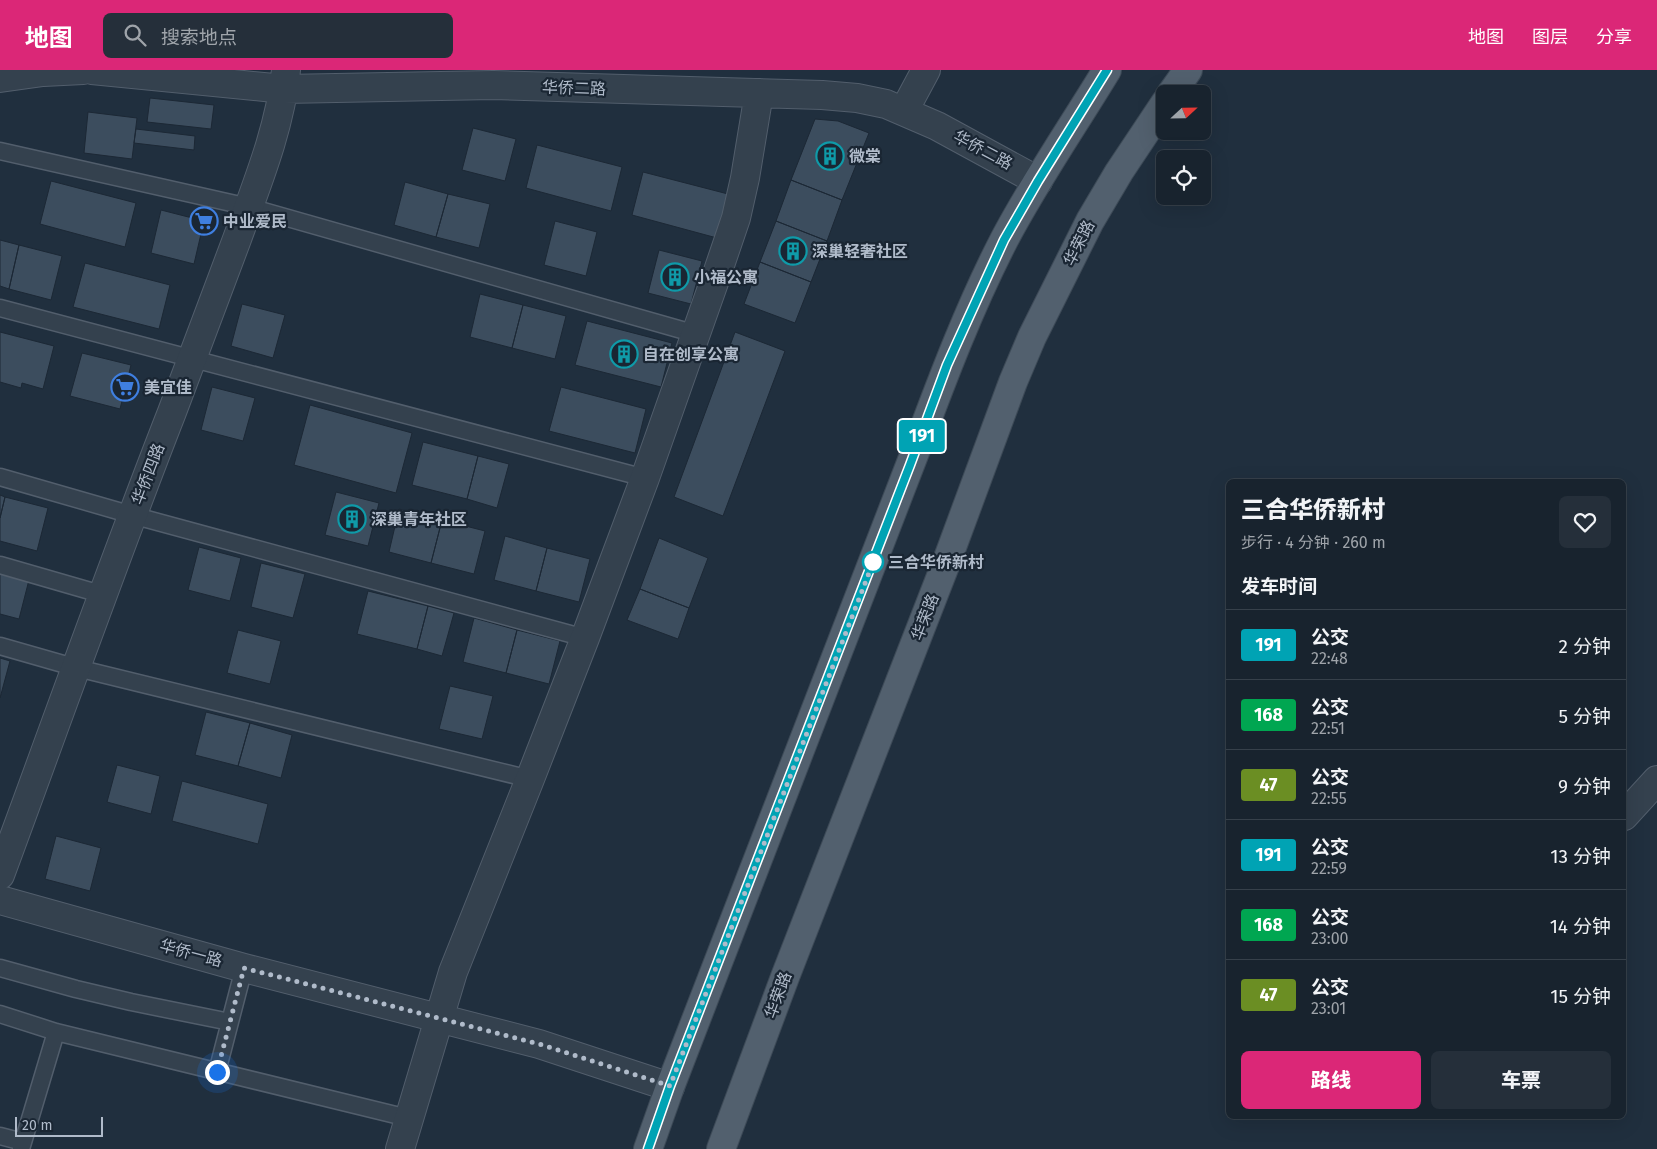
<!DOCTYPE html>
<html lang="zh">
<meta charset="utf-8">
<style>
:root{--surface:#18232e;--page:#252f3a;--text:#f1f3f6;--muted:#9fa4aa;--line:#36404a;--accent:#db2777}
body{margin:0;font-family:"Fira Sans","Noto Sans SC",sans-serif;background:var(--page);color:var(--text);height:100vh;display:flex;flex-direction:column;font-size:19px;white-space:nowrap}
*{box-sizing:border-box;margin:0}
p{font-size:16px;color:var(--muted)}
.icon{flex:none;width:28px;height:28px;fill:none;stroke:currentColor;stroke-width:2;stroke-linecap:round;stroke-linejoin:round}
.map{position:relative;flex:1;overflow:hidden}
.panel{position:absolute;left:1226px;top:409px;width:400px;height:640px;display:flex;flex-direction:column;background:var(--surface);border-radius:8px;box-shadow:0 5px 20px #0002,0 0 0 1px var(--line)}
.panel>*{flex:none}
.badge{padding:0 10px;border-radius:4px;font-size:18px;line-height:32px}
.needle{width:32px;rotate:68deg}
.tools{position:absolute;left:1156px;top:15px;display:grid;gap:10px}
.tools a{display:grid;place-items:center;width:55px;height:55px;border-radius:8px;background:var(--surface);box-shadow:0 5px 20px #0002,0 0 0 1px var(--line);font-size:25px}
.scale{position:absolute;left:15px;bottom:12px;width:88px;box-sizing:border-box;padding-left:5px;border:2px solid #b0bbca;border-top:0;font-size:14px;line-height:18px;white-space:nowrap;color:#b0bbca;-webkit-text-stroke:4px #1a2633;paint-order:stroke}
.you{position:absolute;width:25px;height:25px;margin:-12px;border:4px solid #fff;border-radius:50%;background:#1a73e8;box-shadow:0 0 0 8px #1a73e833}
.map>.badge{position:absolute;translate:-50% -50%;box-shadow:0 0 0 2px #fff}
h2{padding:0 15px;font-size:19px;line-height:45px}
.round{display:grid;place-items:center;flex:none;width:52px;height:52px;border-radius:8px;background:var(--page)}
.headline{display:flex;align-items:center;justify-content:space-between;height:85px;padding:0 15px}
h1{font-size:24px;font-weight:800;line-height:38px}
.primary-button{display:flex;gap:10px;margin-top:auto;padding:10px 15px}
.primary-button a{flex:1;height:58px;border-radius:8px;background:var(--accent);color:#fff;font-size:20px;font-weight:800;line-height:58px;text-align:center}
.primary-button a+a{background:var(--page);color:var(--text)}
ul{padding:0;list-style:none}
li{display:flex;align-items:center;gap:15px;height:70px;padding:0 15px;border-top:1px solid var(--line)}
li div{flex:1}
li b{display:block;font-size:19px}
li em{font-style:normal}
li .badge{min-width:55px;font-weight:700;text-align:center}
header{display:flex;align-items:center;gap:30px;box-sizing:border-box;height:70px;padding:0 25px;background:var(--accent);color:#fff}
header strong{font-size:24px}
nav{display:flex;gap:28px;margin-inline-start:auto;font-size:18px}
.search{width:350px;height:45px;background:var(--page);display:flex;align-items:center;gap:12px;box-sizing:border-box;padding:0 18px;border-radius:8px;color:var(--muted);font-size:19px}
.map>svg:first-child{display:block}
.building{fill:#3c4d5e;stroke:#1c2835}
.lines{fill:none;stroke-linecap:round;stroke-linejoin:round}
.lane-casing{stroke:#525e6c;stroke-width:19}
.street-casing{stroke:#525e6c;stroke-width:30}
.primary-casing{stroke:#3d4a57;stroke-width:30}
.lane{stroke:#34414e;stroke-width:16}
.street{stroke:#34414e;stroke-width:28}
.primary{stroke:#52606e;stroke-width:28}
.line-casing{stroke:#fff;stroke-width:11}
.line{stroke:#00a3b4;stroke-width:8}
.walk{stroke:#b0bbca;stroke-width:5;stroke-dasharray:0 9}
.stop-dot{fill:#fff;stroke:#00a3b4;stroke-width:2.5}
.labels{text-anchor:middle;dominant-baseline:central;stroke-width:4.5;stroke-linejoin:round;paint-order:stroke}
.street-label{font-size:16px;fill:#b0bbca;stroke:#1a2633}
.poi-label{font-size:16px;font-weight:bold;fill:#b0bbca;stroke:#1a2633;text-anchor:start}
.stop-label{font-size:16px;font-weight:bold;fill:#b0bbca;stroke:#1a2633;text-anchor:start}
</style>
<header>
<strong>地图</strong>
<div class="search"><svg class="icon" aria-label="search" viewBox="0 0 24 24"><circle cx="10" cy="10" r="6"/><path d="M15 15l6 6"/></svg>搜索地点</div>
<nav><a>地图</a><a>图层</a><a>分享</a></nav>
</header>
<div class="map">
<svg width="1657" height="1079" viewBox="0 0 1657 1079">
<rect width="100%" height="100%" fill="#202f3e"/>
<!-- building -->
<path class="building" d="M150,28L214,35L211,59L147,52Z
M88,42L137,48L132,89L84,83Z
M815,49L838,51L869,63L842,130L791,110Z
M473,58L516,69L505,111L462,100Z
M136,59L195,66L194,80L134,73Z
M537,75L622,97L611,141L526,118Z
M643,102L728,124L717,168L632,145Z
M791,110L842,130L827,171L776,151Z
M51,111L136,133L125,177L40,154Z
M405,112L448,124L436,167L394,155Z
M448,124L490,134L479,178L436,167Z
M161,140L204,151L194,194L151,183Z
M555,151L597,162L586,206L544,195Z
M776,151L827,171L811,212L760,192Z
M0,170L19,175L9,219L0,216Z
M19,175L62,186L51,230L9,219Z
M659,180L702,191L691,234L648,223Z
M760,192L811,212L795,253L744,234Z
M85,193L170,215L159,259L73,237Z
M480,224L523,235L512,278L470,267Z
M242,234L285,245L273,288L231,276Z
M523,235L566,246L555,289L512,278Z
M587,251L672,273L661,317L575,295Z
M0,262L54,276L43,319L22,313L21,318L0,312Z
M735,262L785,281L723,446L674,427Z
M82,283L131,295L120,339L70,326Z
M212,317L255,328L243,371L201,360Z
M561,317L646,339L635,383L549,361Z
M310,335L412,363L396,423L294,395Z
M423,372L478,386L467,429L412,415Z
M478,386L509,394L497,438L467,429Z
M336,422L379,433L368,476L325,465Z
M0,425L5,427L0,448Z
M5,427L48,438L37,481L0,471V448Z
M399,439L442,450L431,493L389,482Z
M442,450L485,461L474,504L431,493Z
M505,466L547,478L536,521L494,510Z
M659,468L708,488L689,538L640,519Z
M199,477L241,488L230,531L188,520Z
M547,478L590,489L579,532L536,521Z
M261,493L305,504L293,548L251,537Z
M0,498L30,506L19,549L0,544Z
M640,519L689,538L678,569L627,550Z
M368,521L428,536L417,579L357,564Z
M428,536L454,543L442,586L417,579Z
M474,548L517,560L506,603L463,592Z
M238,560L281,571L270,614L227,603Z
M517,560L560,571L549,614L506,603Z
M0,588L10,591L0,628Z
M450,616L493,626L482,669L439,659Z
M206,642L250,653L238,696L195,685Z
M250,653L292,665L281,708L238,696Z
M117,695L160,706L151,744L107,732Z
M182,711L268,734L258,774L172,751Z
M56,766L101,778L90,821L45,809Z"/>
<g class="lines">
<!-- lane casing -->
<g class="lane-casing">
<path id="lane" d="M0,81L249,137L696,264
M0,238L645,408
M0,407L132,445L585,568
M0,495L104,525
M0,576L77,598L530,709
M0,898L76,919L131,932L230,952
M0,944L56,962L408,1048
M217,1002L244,898
M0,1066L23,1072
M21,1079L56,962"/>
</g>
<!-- street casing -->
<g class="street-casing">
<path id="street" d="M92,0L284,19L493,15L822,25L857,28L886,34L937,56L1038,111
M0,8L43,2L83,0
M904,41L926,0
M1624,746L1657,710
M0,805C57,651 112,495 172,342C194,284 215,226 237,169C257,114 280,58 286,0
M0,830L244,898L539,974L670,1017
M400,1079L453,902L530,709L585,568L645,408L718,201L736,148L745,108L759,23"/>
</g>
<!-- primary casing -->
<g class="primary-casing">
<path id="primary" d="M1171,24L1188,0
M648,1079L670,1017L917,377C943,307 970,236 1004,170C1035,111 1073,56 1107,0
M721,1079L785,907L948,488L1013,312L1032,267L1090,151L1119,102L1165,33"/>
</g>
<!-- lane -->
<use href="#lane" class="lane"/>
<!-- street -->
<use href="#street" class="street"/>
<!-- primary -->
<use href="#primary" class="primary"/>
</g>
<g class="lines">
<!-- line casing -->
<g class="line-casing">
<path id="line" d="M648,1079L670,1016L910,395L947,295L1004,170L1038,111L1107,0"/>
</g>
<!-- line -->
<use href="#line" class="line"/>
<!-- walk -->
<path class="walk" d="M217,1002L244,898L539,974L670,1016L876,485L873,492"/>
</g>
<!-- icons -->
<defs>
<g id="building-ring" transform="scale(1.4375)"><circle r="9.5" fill="#1a2633" stroke="#0f9aa8" stroke-width="1.5"/><path d="M-4-6H4V6H1V3H-1V6H-4ZM-2.5-4.3h1.7v1.8h-1.7ZM.8-4.3h1.7v1.8H.8ZM-2.5-1h1.7V.8h-1.7ZM.8-1h1.7V.8H.8Z" fill="#0f9aa8"/></g>
<g id="supermarket-ring" transform="scale(1.4375)"><circle r="9.5" fill="#1a2633" stroke="#3f7fe0" stroke-width="1.5"/><path d="M-6-5.5h2.5l.6 2H6L4.5 2H-2.5L-4.4-4H-6ZM-1.5 3.2a1.3 1.3 0 1 0 .1 0ZM3 3.2a1.3 1.3 0 1 0 .1 0Z" fill="#3f7fe0"/></g>
</defs>
<g fill-rule="evenodd">
<use href="#building-ring" x="830" y="86"/>
<use href="#supermarket-ring" x="204" y="151"/>
<use href="#building-ring" x="793" y="181"/>
<use href="#building-ring" x="675" y="207"/>
<use href="#building-ring" x="624" y="284"/>
<use href="#supermarket-ring" x="125" y="317"/>
<use href="#building-ring" x="352" y="449"/>
</g>
<!-- markers -->
<circle class="stop-dot" cx="873" cy="492" r="10"/>
<g class="labels">
<!-- street labels -->
<g class="street-label">
<text transform="translate(574 18) rotate(2)">华侨二路</text>
<text transform="translate(983 80) rotate(28)">华侨二路</text>
<text transform="translate(1079 173) rotate(-63)">华荣路</text>
<text transform="translate(148 404) rotate(-69)">华侨四路</text>
<text transform="translate(925 547) rotate(-69)">华荣路</text>
<text transform="translate(191 883) rotate(15)">华侨一路</text>
<text transform="translate(778 925) rotate(-70)">华荣路</text>
</g>
<!-- poi labels -->
<g class="poi-label">
<text x="849" y="86">微棠</text>
<text x="223" y="151">中业爱民</text>
<text x="812" y="181">深巢轻奢社区</text>
<text x="694" y="207">小福公寓</text>
<text x="643" y="284">自在创享公寓</text>
<text x="144" y="317">美宜佳</text>
<text x="371" y="449">深巢青年社区</text>
</g>
<!-- stop labels -->
<g class="stop-label">
<text x="888" y="492">三合华侨新村</text>
</g>
</g>
</svg>
<div class="tools">
<a><svg class="needle" viewBox="-14 -14 28 28"><path d="M0-13l5 13h-10z" fill="#e53935"/><path d="M0 13l5-13h-10z" fill="#9fa4aa"/></svg></a>
<a><svg class="icon" aria-label="locate" viewBox="0 0 24 24"><circle cx="12" cy="12" r="6"/><path d="M12 2v4M12 18v4M2 12h4M18 12h4"/></svg></a>
</div>
<div class="scale">20 m</div>
<div class="you" style="left:217px;top:1002px"></div>
<b class="badge" style="left:922px;top:366px;background:#00a3b4;color:#fff">191</b>
<section class="panel">
<div class="headline"><div><h1>三合华侨新村</h1><p>步行 · 4 分钟 · 260 m</p></div><a class="round"><svg class="icon" aria-label="heart" viewBox="0 0 24 24"><path d="M12 20l-8-8c-3-5 5-10 8-4 3-6 11-1 8 4z"/></svg></a></div>
<h2>发车时间</h2>
<ul>
<li><span class="badge" style="background:#00a3b4;color:#fff">191</span><div><b>公交</b><p>22:48</p></div><em>2 分钟</em></li>
<li><span class="badge" style="background:#00a651;color:#fff">168</span><div><b>公交</b><p>22:51</p></div><em>5 分钟</em></li>
<li><span class="badge" style="background:#6b8e23;color:#fff">47</span><div><b>公交</b><p>22:55</p></div><em>9 分钟</em></li>
<li><span class="badge" style="background:#00a3b4;color:#fff">191</span><div><b>公交</b><p>22:59</p></div><em>13 分钟</em></li>
<li><span class="badge" style="background:#00a651;color:#fff">168</span><div><b>公交</b><p>23:00</p></div><em>14 分钟</em></li>
<li><span class="badge" style="background:#6b8e23;color:#fff">47</span><div><b>公交</b><p>23:01</p></div><em>15 分钟</em></li>
</ul>
<div class="primary-button"><a>路线</a><a>车票</a></div>
</section>
</div>
